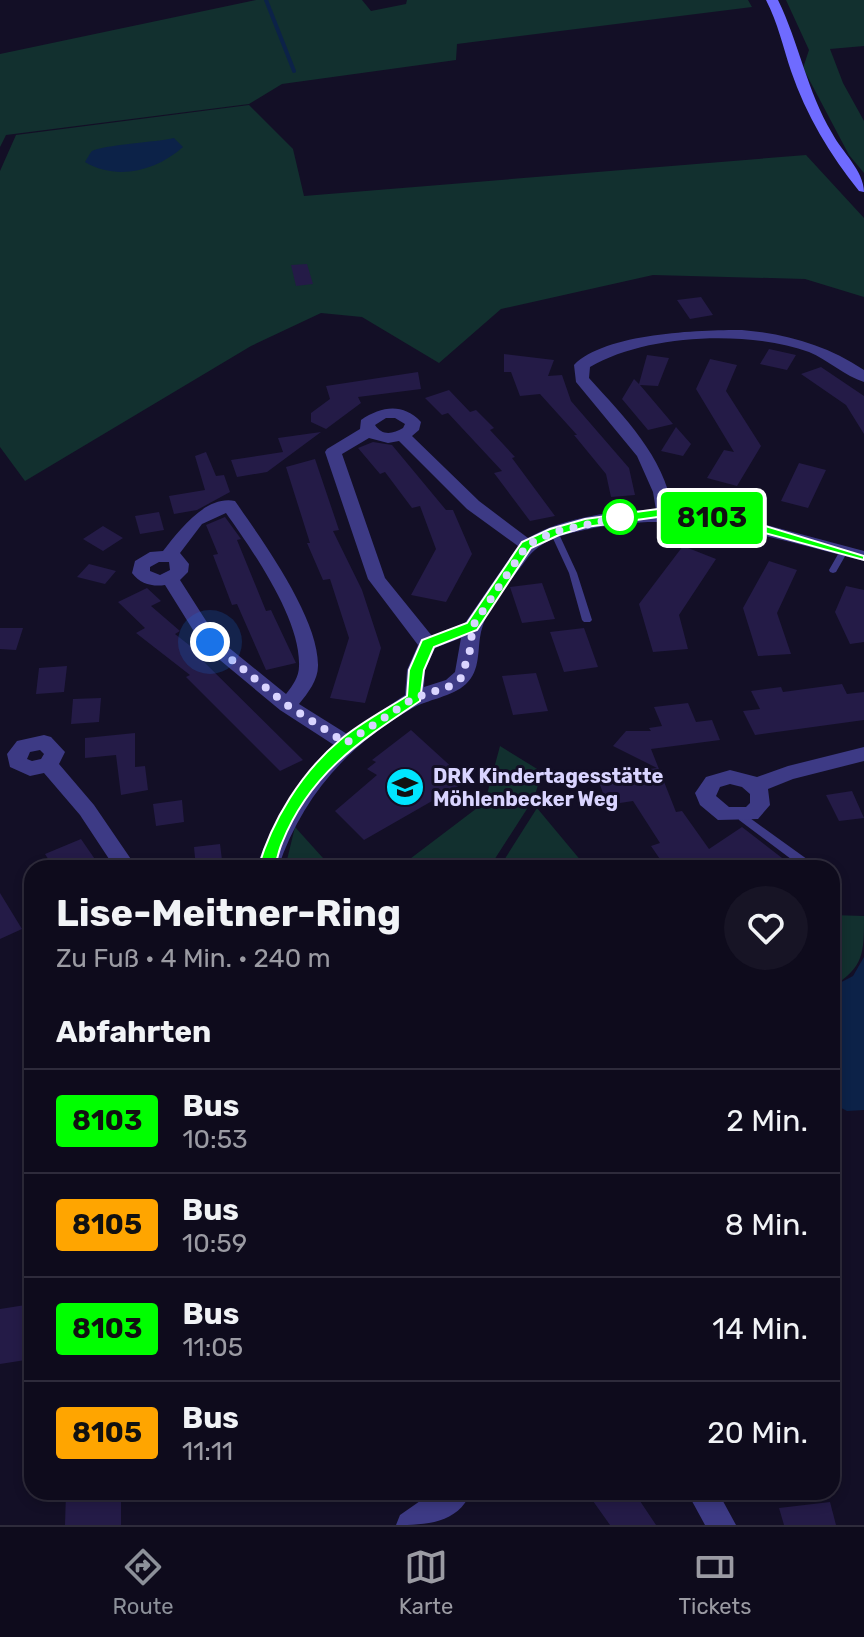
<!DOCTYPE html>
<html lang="de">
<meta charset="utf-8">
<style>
:root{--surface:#0e0b1c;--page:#171425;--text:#f1f3f6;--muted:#9b9ba3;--line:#2e2b3b;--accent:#8c9099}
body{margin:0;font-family:Rubik,sans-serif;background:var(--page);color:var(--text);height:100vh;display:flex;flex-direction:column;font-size:30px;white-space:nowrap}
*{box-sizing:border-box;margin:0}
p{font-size:26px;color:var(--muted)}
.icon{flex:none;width:44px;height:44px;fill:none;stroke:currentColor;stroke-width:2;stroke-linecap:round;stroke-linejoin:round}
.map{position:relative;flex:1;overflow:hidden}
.side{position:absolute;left:24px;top:860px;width:816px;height:640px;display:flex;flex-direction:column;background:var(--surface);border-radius:24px;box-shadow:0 4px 12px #0003,0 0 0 2px var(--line)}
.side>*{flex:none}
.badge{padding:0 16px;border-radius:6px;font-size:28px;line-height:52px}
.you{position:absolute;width:40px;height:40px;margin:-20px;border:6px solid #fff;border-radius:50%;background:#1a73e8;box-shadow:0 0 0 12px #1a73e833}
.map>.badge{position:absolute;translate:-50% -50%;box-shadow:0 0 0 4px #fff}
h2{padding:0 32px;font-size:30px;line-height:72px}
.round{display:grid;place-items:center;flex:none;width:84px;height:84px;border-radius:42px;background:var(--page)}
.headline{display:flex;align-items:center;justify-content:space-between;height:136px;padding:0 32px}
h1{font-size:38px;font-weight:700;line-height:60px}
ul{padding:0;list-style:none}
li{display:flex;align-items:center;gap:24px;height:104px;padding:0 32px;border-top:2px solid var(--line)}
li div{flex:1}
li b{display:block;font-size:30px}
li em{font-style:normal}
li .badge{min-width:88px;font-weight:700;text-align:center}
.menu{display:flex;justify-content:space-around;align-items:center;height:112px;border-top:2px solid var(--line);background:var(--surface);font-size:22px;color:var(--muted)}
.menu a{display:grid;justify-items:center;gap:4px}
.menu .on{color:var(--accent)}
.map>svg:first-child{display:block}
.green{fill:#12302f}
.water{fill:#0c2248}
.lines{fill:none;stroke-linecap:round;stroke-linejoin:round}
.stream{stroke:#0c2248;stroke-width:4}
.building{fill:#241b47}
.lane{fill:#3d3a85;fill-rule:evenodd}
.street{fill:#3d3a85;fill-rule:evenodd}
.secondary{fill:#6f6bff;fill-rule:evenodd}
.line{fill:#0f0;stroke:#fff;stroke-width:2}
.walk{stroke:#d9d4ff;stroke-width:8;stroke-dasharray:0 14.4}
.stop-dot{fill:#fff;stroke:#0f0;stroke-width:4}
.labels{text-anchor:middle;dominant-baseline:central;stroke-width:6;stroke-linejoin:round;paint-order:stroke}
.poi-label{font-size:20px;font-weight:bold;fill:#d9d4ff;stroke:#130f26;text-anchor:start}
</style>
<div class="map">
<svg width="864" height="1525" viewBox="0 0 864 1525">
<rect width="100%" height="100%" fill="#130f26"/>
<!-- green -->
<path class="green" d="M256,0H362L371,11L406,4L407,0H748L752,7L457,44L456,60L282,84L249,104L6,135L0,147V54Z
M786,0H864V46L830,49L843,83L864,121V173L849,155L803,68L809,50Z
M249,105L293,149L304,196L806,155L864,218V297L805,279L653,275L501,309L439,363L362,317L321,313L251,346L25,481L0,447V171L16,135Z
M500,746L542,772L534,798L489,868H398L485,802Z
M537,808L587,868H499Z
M295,827L332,868H285Z
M832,915L864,916C864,954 864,967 832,987Z"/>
<!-- water -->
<path class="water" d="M174,138L183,147C156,171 117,181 85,162C87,159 90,153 92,151C102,145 158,142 174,138Z
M864,957V1110L847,1111L832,1103V987L853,976Z"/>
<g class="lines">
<!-- stream -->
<path class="stream" d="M266,0L294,71"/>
</g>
<!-- building -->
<path class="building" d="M307,264L313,284L296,286L291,265Z
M701,297L713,315L690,319L677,300Z
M769,349L796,355L787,370L760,364Z
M504,354L554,360L548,376L562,375L571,401L629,468L635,495L611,497L606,474L574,435H577L540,394L520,396L511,372H504Z
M647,355L669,358L658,386L640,385L673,424L648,430L622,399L634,379L639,384Z
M710,359L737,365L726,391L761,446L737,486L707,478L724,450L734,452L696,389Z
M821,367L864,396V434L846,405L801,374Z
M418,372L421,389L358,397L361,403L326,429L311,422V413L330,399L326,386Z
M449,390L470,412L476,410L494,428L490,430L515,457L512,458L555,516L530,521L494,473L502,471L448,413L442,415L425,398Z
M676,427L691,444L683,456L661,451Z
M321,432L267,472L237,477L231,460L283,452L278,438Z
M373,442L392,445L446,510H453L472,554L446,602L411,595L436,549L420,506L412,508L385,472L380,474L358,448Z
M206,452L216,476L224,475L230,492L197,510L174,514L169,496L205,490L195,456Z
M315,459L339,530L333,531L362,590L381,648L365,703L330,698L349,638L330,579L323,580L307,543H310L286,467Z
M799,463L826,470L808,508L781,501Z
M159,512L164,530L140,534L135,516Z
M225,517L241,539L237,540L266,611L271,610L296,663L266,670L237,604L232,605L213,555L218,554L206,525Z
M103,526L123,538L103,551L83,539Z
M683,546L716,559L679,615L688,649L653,652L639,604Z
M769,561L797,570L777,613L791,654L758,656L743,608Z
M89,564L116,571L105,584L77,577Z
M542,583L555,619L522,623L510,587Z
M846,586L864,590V642L850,644L835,612Z
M147,588L161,601L151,606L180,631L175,634L203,656L200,658L303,760L280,771L186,677L190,675L136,633L145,628L118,602Z
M0,628H23L16,650L0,649Z
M584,628L598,667L564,672L550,632Z
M67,666L64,692L36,694L39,668Z
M536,673L548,711L513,715L502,676Z
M842,684L847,694L864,692V720L755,735L743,711L760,709L751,691L781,687L783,692Z
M101,698L99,722L71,724L73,699Z
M688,703L696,722L712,720L720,740L651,749L676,812L682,811L709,849L742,827L795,868H666L651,846L660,843L633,801L607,805L597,776L657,768L613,746L626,731H651L649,728L662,726L654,707Z
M411,730L467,781L364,840L335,811L377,775L367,769L376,762L372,760Z
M135,733V767L145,766L148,790L121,795L116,755L85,758V738Z
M852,791L864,818L839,821L826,795Z
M182,800L184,822L156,826L153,804Z
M81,839L101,868H54L45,854Z
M220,844L223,868H196L194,847Z
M0,893L22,929L0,939Z
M32,1304V1359L0,1364V1309Z
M66,1492H121V1525H65Z
M608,1492H634L656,1525H610L593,1501Z
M830,1502L836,1525H784L779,1508Z"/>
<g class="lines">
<!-- lane -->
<path class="lane" d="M754,523L758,526L747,545L746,547H740L739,545L751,524Z
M554,529L558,532L577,573L592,620L590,622H584L582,620L569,573L550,532Z
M844,548L848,551L836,572L833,573L830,572L829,570L841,549Z
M743,813L811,862L812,865L811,868H803L739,820L738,817L739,814Z"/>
<!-- street -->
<path class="street" d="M742,330C787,334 826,345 864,370V382C845,376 828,360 809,352C748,330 646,334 590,367L589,378C625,418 663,455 673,510L755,522L864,551V561C772,538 685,508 589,529C565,534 541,539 526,560C510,582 487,606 481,632C477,650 481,670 466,684C452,697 428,699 411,709C347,746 302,797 278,868H256C273,820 298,781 334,745L280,710L203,646L165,585C153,587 140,584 132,573L135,561L150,552L163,551C179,531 205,495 235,501C262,540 319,618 318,666C318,680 308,693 299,704L347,734L405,695L407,670L418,645L368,579L325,452L327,449L360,429L361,420C382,406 403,403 421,422L419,430L412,436L479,501L528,538C564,517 616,510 656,510L653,492L637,456L576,382L574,365C605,333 699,330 742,330ZM386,418H395L405,424L403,428C393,434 382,436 375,425ZM369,438L388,443L399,441L467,509L518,546L465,623L432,636L385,578L342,454ZM226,513C252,550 301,619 299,666C299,677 293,685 286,694L217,638L180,580L188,572L189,564L180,553L202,524ZM159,562H169L170,570L160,575L150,571V567ZM461,638L455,672L446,680L424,687L425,670L435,648Z
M44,735L51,737L65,752L59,764L94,805L137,868H115L80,815L44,773L30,776L10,767L7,754L17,741ZM40,750L44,754L41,759L32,761L27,759L30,752Z
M864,747V761L793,779L768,789L770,805L758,819L718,820L700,805L695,793L706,777L730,770L757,777L788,766ZM730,784L742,787L750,794V803L746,807H729L716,796L720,787Z
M433,1492H471C458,1524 425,1525 396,1525L400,1515Z
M687,1492H718L736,1525H705Z"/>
<!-- secondary -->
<path class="secondary" d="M766,0H778C799,43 807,91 832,133C842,152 864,171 864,192L859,191C830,155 806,115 791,71C783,47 778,23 766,0Z"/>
</g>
<!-- line -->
<path class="line" d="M665,508L736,517L864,556V560L735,525L665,516L586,527L559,535L531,548L477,630L434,647L424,670L420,701C360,741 310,773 282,843C278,852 277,863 272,872H261L258,868C272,820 301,773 340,740C360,723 385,710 407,696L409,670L422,640L467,623L522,542L550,529L585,519Z"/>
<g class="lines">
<!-- walk -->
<path class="walk" d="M210,642L287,705L346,743L414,698L448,687L461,678L471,647L472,627L527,545L554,532L620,517"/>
</g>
<!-- icons -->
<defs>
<g id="school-disc" transform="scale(2)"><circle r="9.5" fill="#00e5ff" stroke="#130f26"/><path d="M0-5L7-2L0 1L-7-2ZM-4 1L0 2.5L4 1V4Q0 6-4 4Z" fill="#111"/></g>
</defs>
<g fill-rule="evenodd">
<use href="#school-disc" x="405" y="787"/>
</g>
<!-- markers -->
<circle class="stop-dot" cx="620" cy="517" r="16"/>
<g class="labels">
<!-- poi labels -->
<g class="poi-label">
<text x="433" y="776">DRK Kindertagesstätte<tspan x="433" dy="23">Möhlenbecker Weg</tspan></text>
</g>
</g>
</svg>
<div class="you" style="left:210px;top:642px"></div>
<b class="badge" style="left:712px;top:518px;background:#0f0;color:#111">8103</b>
<section class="side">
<div class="headline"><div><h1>Lise-Meitner-Ring</h1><p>Zu Fuß · 4 Min. · 240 m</p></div><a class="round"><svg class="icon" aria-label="heart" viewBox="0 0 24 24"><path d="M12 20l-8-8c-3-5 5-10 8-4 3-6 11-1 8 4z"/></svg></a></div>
<h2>Abfahrten</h2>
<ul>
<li><span class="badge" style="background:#0f0;color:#111">8103</span><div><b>Bus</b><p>10:53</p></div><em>2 Min.</em></li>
<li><span class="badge" style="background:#ffa500;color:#111">8105</span><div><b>Bus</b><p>10:59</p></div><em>8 Min.</em></li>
<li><span class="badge" style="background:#0f0;color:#111">8103</span><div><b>Bus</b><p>11:05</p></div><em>14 Min.</em></li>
<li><span class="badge" style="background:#ffa500;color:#111">8105</span><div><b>Bus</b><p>11:11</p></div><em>20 Min.</em></li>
</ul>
</section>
</div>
<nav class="menu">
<a class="on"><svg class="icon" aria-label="directions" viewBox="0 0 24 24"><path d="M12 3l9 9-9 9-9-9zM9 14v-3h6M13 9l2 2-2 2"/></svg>Route</a>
<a><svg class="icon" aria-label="map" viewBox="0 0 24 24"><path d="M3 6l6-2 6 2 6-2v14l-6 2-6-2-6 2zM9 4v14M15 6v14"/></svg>Karte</a>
<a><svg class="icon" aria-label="tickets" viewBox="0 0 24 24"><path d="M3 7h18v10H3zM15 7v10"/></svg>Tickets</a>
</nav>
